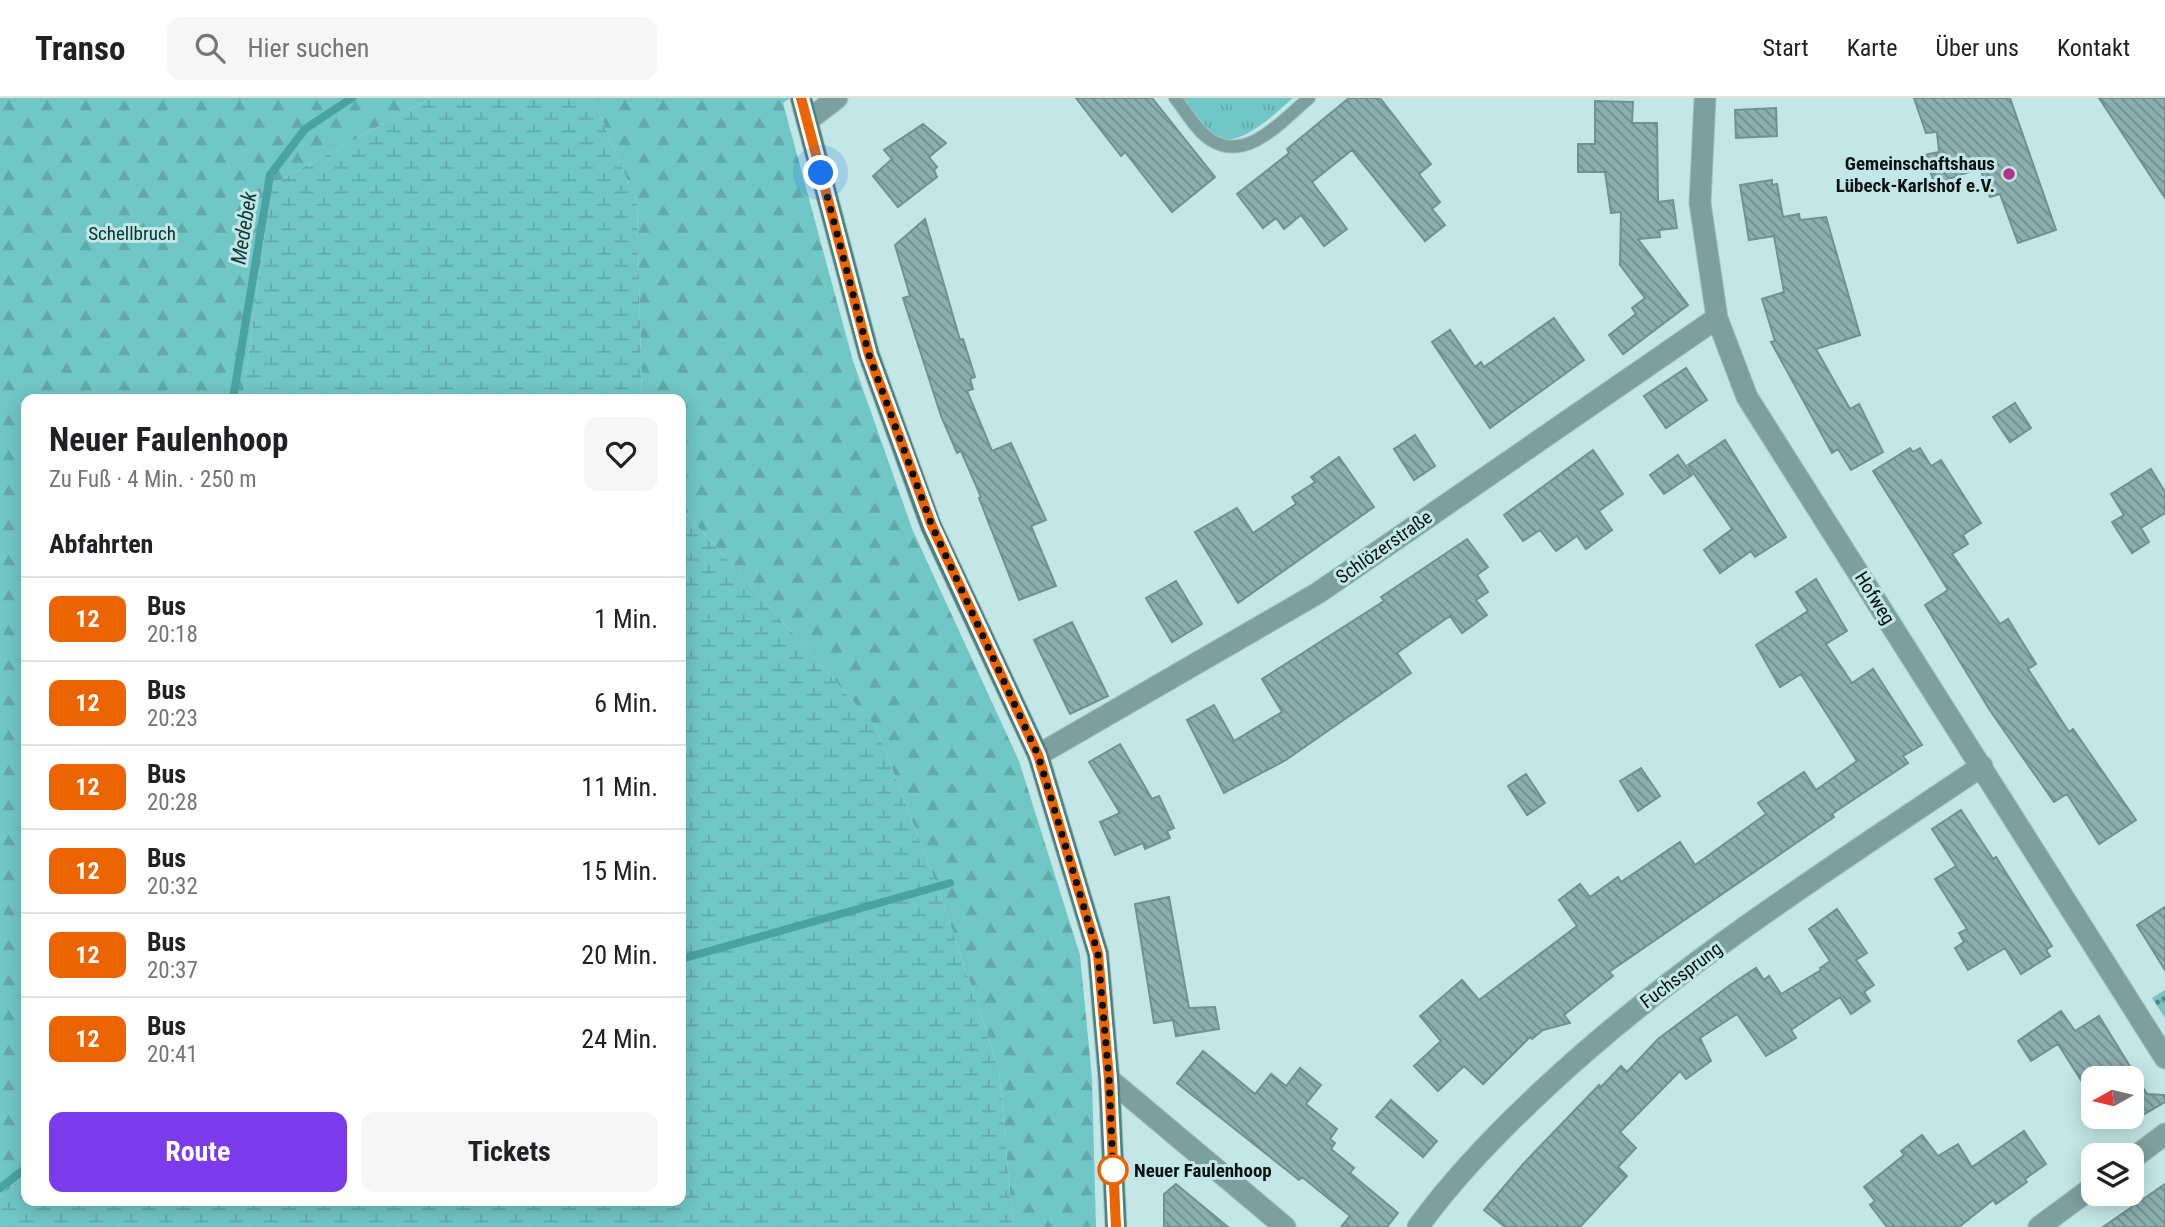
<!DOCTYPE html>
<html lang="de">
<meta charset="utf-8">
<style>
:root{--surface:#fff;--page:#f6f6f6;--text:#202124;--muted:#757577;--line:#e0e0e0;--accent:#7c3aed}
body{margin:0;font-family:"Roboto Condensed",sans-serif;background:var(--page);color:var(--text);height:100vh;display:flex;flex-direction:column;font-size:26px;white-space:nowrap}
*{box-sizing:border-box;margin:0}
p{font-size:23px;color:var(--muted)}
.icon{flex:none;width:38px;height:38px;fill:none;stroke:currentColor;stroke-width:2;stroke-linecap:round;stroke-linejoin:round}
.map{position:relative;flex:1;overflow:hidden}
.panel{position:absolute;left:21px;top:296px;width:665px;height:812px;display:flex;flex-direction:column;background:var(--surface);border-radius:14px;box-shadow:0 4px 18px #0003}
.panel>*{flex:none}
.badge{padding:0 14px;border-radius:10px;font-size:24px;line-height:46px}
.needle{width:46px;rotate:262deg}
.fabs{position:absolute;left:2081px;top:968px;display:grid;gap:14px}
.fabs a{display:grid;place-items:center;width:63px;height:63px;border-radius:14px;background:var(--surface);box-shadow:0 4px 18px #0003;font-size:35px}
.you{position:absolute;width:35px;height:35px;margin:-18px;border:5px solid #fff;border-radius:50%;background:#1a73e8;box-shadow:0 0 0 10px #1a73e833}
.map>.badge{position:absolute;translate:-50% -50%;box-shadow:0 0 0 4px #fff}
h2{padding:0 28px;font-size:26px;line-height:63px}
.round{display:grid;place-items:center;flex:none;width:74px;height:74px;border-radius:14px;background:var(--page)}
.headline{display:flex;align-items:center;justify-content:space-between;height:119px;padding:0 28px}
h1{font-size:33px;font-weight:700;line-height:52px}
.button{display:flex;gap:14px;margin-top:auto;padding:14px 28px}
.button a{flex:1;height:80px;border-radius:14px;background:var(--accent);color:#fff;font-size:28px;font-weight:700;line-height:80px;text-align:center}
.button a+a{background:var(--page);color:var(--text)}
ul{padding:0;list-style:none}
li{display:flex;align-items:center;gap:21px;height:84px;padding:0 28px;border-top:2px solid var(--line)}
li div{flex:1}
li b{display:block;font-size:26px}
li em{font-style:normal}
li .badge{min-width:77px;font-weight:700;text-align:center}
header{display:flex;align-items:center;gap:42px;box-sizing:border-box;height:98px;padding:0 35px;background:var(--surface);border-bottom:2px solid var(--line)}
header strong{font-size:33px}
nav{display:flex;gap:38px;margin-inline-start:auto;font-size:24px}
.search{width:490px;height:63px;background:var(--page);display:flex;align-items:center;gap:18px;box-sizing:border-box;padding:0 24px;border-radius:14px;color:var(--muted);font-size:26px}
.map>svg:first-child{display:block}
.grass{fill:url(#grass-tufts)}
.forest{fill:url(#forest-firs)}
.wetland{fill:url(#wetland-marsh)}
.park{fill:url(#park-crowns)}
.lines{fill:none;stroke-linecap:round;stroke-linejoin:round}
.stream{stroke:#4aa3a2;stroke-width:8}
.building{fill:url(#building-back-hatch);stroke:#709291;stroke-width:2}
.lane-casing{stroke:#a1c1c0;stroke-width:14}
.street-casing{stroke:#a1c1c0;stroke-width:23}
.secondary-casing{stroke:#a1c1c0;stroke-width:23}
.path{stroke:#647c7c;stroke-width:4.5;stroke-dasharray:3.5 3.5;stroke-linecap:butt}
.lane{stroke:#7da09f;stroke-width:12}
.street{stroke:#7da09f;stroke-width:21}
.secondary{stroke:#4b8180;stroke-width:21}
.line-casing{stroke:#fff;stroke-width:16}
.line{stroke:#ec6400;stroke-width:10}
.walk{stroke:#051212;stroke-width:7;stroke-dasharray:0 12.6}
.poi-dot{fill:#b13587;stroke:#c3e7e6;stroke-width:2.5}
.stop-dot{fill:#fff;stroke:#ec6400;stroke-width:3.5}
.labels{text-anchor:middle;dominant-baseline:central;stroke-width:6;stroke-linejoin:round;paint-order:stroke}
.poi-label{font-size:19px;font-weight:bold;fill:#051212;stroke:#c3e7e6;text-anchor:end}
.park-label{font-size:19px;fill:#053232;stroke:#c3e7e6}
.street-label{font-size:19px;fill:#051212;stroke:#c3e7e6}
.stop-label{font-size:19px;font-weight:bold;fill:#051212;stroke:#c3e7e6;text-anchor:start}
.water-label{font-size:21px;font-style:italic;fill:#103a3a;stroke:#c3e7e6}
</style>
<header>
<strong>Transo</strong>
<div class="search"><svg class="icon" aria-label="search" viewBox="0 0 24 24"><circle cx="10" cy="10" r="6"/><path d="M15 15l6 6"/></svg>Hier suchen</div>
<nav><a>Start</a><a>Karte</a><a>Über uns</a><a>Kontakt</a></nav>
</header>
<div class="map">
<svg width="2165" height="1129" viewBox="0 0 2165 1129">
<defs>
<pattern id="grass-tufts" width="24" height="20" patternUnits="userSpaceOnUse" patternTransform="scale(1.75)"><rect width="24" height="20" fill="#71c7c6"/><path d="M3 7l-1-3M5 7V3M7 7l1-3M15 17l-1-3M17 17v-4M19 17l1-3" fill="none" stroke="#60aaa9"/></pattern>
<pattern id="forest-firs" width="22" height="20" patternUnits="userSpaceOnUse" patternTransform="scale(1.75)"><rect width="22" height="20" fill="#71c7c6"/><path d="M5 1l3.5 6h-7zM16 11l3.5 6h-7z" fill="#60aaa9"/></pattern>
<pattern id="wetland-marsh" width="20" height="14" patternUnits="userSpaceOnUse" patternTransform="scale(1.75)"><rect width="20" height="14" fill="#71c7c6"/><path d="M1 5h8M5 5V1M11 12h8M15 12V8" fill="none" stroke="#60aaa9"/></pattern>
<pattern id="park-crowns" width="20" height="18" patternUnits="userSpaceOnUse" patternTransform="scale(1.75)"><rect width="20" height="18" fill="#71c7c6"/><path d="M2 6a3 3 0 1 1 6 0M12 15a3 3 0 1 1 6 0" fill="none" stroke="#60aaa9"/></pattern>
<pattern id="building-back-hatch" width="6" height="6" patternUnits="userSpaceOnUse" patternTransform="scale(1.75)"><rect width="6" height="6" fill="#8cafaf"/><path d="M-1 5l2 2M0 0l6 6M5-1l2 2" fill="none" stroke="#708d8d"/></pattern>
</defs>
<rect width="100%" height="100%" fill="#c3e7e6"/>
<!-- grass -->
<path class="grass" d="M1181,0H1293C1274,16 1234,58 1208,35C1198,26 1189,11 1181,0Z"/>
<!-- forest -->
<path class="forest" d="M0,0H431L271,87L243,301H26V1077L0,1099Z
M593,0H790L783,5L853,263L913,433L1019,663L1080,857L1092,980L1096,1129H1013L999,971L938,790L876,629L681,410V301H642L637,105Z"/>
<!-- wetland -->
<path class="wetland" d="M431,0H593L637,105L642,301H243L271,87Z
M681,410L876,629L938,790L999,971L1013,1129H0V1099L26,1077V1102H681Z"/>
<!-- park -->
<path class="park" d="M2165,892V920L2152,900Z"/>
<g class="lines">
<!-- stream -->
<path class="stream" d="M233,301L270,77L305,31L352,0
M681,861L950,785
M0,1090L26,1070"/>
</g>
<!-- building -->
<path class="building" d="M1076,0H1152L1215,79L1172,114L1125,54L1121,58Z
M1349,0H1380L1431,66L1419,76L1440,104L1432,111L1445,127L1425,143L1352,52L1312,84L1347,131L1324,148L1301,117L1284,131L1276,120L1263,130L1237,96L1289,55L1287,51Z
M1914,0H2010L2056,132L2018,145L2000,96L1990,99L1980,70L1935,86L1924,57L1939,54L1937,34L1926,35Z
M2099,0H2165V100Z
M1595,3L1633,4L1632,25H1657L1658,104L1673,102L1677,130L1659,132L1660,139L1638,141L1688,207L1623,256L1609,237L1636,216L1632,210L1645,200L1620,167L1621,114L1611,115L1605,74H1578V46H1595Z
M1776,10L1777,38L1736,40L1735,12Z
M923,26L946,45L929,59L937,69L934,72L937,79L898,109L873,78L892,61L884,52Z
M1772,82V87L1777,86L1783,119L1799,116L1800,122L1826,119L1860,237L1816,251L1850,311L1859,306L1883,354L1851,372L1838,351L1832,355L1771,244L1775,243L1762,201L1784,194L1774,138L1749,142L1740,87Z
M925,121L960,242L963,241L975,279L970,281L973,291L967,293L992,353L1011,345L1046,422L1031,428L1056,488L1019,502L979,400L981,399L961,353L957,355L941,318L903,200L910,198L895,147Z
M1554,220L1584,262L1490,330L1432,244L1450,232L1475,269L1481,264L1484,269Z
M1686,270L1707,302L1666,330L1644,298Z
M2015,305L2031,330L2010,344L1993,319Z
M1415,337L1435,368L1414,382L1394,351Z
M1725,342L1786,439L1755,459L1751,453L1720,475L1704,452L1732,431L1688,367Z
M1910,350L1913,354L1920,350L1931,368L1941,362L1981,425L1963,437L1968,446L1952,456L2000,526L2008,521L2036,566L2028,571L2069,634L2073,631L2136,722L2099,746L2067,696L2054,704L1991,614L1925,507L1948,492L1873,373Z
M1593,352L1623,396L1599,413L1612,432L1586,451L1577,438L1556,453L1540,432L1523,443L1504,417Z
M1678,357L1692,377L1664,396L1650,377Z
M1339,359L1374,409L1238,505L1195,434L1237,410L1253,435L1296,406L1292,399L1315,384L1311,379Z
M2151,371L2165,394V415L2141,430L2149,444L2132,455L2112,424L2124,417L2111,396Z
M1467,441L1488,469L1477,477L1488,494L1476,502L1487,517L1462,535L1450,518L1397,555L1411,575L1286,662L1224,695L1187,622L1214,607L1234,643L1282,614L1262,581L1384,503L1381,499Z
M1816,481L1847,533L1826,546L1852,585L1873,571L1922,647L1903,658L1908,665L1832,716L1834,719L1609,874L1613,878L1564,917L1570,925L1543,932L1532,941L1530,939L1483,986L1464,968L1438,993L1414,968L1441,943L1420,918L1462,882L1479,902L1577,828L1559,802L1580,786L1590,799L1618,779L1621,784L1680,744L1695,767L1766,716L1758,705L1804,674L1816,692L1857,663L1801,576L1780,589L1756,547L1808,513L1796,494Z
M1176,483L1202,526L1172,544L1146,500Z
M1072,524L1108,598L1070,616L1034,542Z
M1120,646L1152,701L1159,698L1174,730L1167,733L1170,740L1145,751L1143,745L1115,757L1100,724L1120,715L1089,664Z
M1641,670L1660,698L1638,713L1620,683Z
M1526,676L1545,705L1527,717L1508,688Z
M1961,712L1993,761L1996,759L2052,848L2046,852L2050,858L2021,876L2005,850L1968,872L1955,850L1964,844L1959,835L1967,831L1935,781L1956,768L1932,731Z
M1169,799L1189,910L1215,909L1219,931L1176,938L1173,922L1154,925L1135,806Z
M2165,809V872L2137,827Z
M1837,811L1867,855L1856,862L1874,887L1864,894L1870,903L1851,916L1840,899L1791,932L1796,940L1766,958L1737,916L1700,940L1711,963L1686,981L1680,973L1620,1034L1636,1050L1618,1069L1627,1078L1580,1129H1505L1484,1112L1524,1065L1599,987L1601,989L1621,968L1627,974L1658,941L1730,887L1756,870L1764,882L1769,878L1781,896L1821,872L1820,870L1830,863L1809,831Z
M2061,913L2075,933L2099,918L2147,996L2165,997V1004L2122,1029L2116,1018H2132V980L2093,978V1001L2058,946L2031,963L2018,943Z
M1203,953L1255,996L1271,976L1286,988L1300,970L1321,987L1306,1006L1337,1031L1330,1041L1335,1045L1331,1051L1354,1070L1350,1075L1398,1115L1387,1129H1341L1350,1118L1302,1079L1299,1082L1177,985Z
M1391,1002L1437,1043L1423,1059L1376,1019Z
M2024,1033L2046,1066L2025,1081L2027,1084L1996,1106L1993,1102L1959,1129H1887L1870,1107L1875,1103L1864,1089L1904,1057L1901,1053L1922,1037L1938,1058L1958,1046L1972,1069Z
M1176,1086L1228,1129H1164V1096Z
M2165,1086V1129H2103Z"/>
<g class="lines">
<!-- lane casing -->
<g class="lane-casing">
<path id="lane" d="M1175,0C1185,12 1197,34 1211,42C1247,65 1283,22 1309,0"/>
</g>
<!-- street casing -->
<g class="street-casing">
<path id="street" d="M1705,0L1700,105L1717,220L1747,299L2165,960
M807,23L837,0
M1038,657L1318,495L1717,220
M1109,981L1285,1129
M2132,1061L2165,1036
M1418,1129C1454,1079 1498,1034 1543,992C1676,867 1831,770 1982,668
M2039,1129L2093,1089"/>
</g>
<!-- secondary casing -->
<g class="secondary-casing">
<path id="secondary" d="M801,0L869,257L931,428L1038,657L1098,856L1109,981L1116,1129"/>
</g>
<!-- path -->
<path class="path" d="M2156,905L2165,900"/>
<!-- lane -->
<use href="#lane" class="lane"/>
<!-- street -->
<use href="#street" class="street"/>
<!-- secondary -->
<use href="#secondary" class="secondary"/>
</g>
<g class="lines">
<!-- line casing -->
<g class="line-casing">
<path id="line" d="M801,0L869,257L932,428L1038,657L1098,856L1109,981L1116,1129"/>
</g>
<!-- line -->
<use href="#line" class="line"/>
<!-- walk -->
<path class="walk" d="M821,75L869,257L932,428L1038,657L1098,856L1109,981L1113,1072"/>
</g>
<!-- markers -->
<circle class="poi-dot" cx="2009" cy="76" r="7"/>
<circle class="stop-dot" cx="1113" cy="1072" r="14"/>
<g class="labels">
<!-- poi labels -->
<g class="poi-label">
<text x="1995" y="65">Gemeinschaftshaus<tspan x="1995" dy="22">Lübeck-Karlshof e.V.</tspan></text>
</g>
<!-- park labels -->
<g class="park-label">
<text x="132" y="135">Schellbruch</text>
</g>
<!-- street labels -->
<g class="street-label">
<text transform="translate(1384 449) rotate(-35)">Schlözerstraße</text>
<text transform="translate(1875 500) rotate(58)">Hofweg</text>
<text transform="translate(1681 877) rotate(-37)">Fuchssprung</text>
</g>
<!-- stop labels -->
<g class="stop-label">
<text x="1134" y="1072">Neuer Faulenhoop</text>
</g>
<!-- water labels -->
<g class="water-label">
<text transform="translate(244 130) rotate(-81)">Medebek</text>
</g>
</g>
</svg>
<div class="fabs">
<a><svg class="needle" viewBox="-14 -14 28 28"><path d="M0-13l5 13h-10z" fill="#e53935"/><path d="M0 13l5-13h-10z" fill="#757577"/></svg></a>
<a><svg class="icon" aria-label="layers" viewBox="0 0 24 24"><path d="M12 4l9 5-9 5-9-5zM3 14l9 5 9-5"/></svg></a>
</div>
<div class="you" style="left:821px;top:75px"></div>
<section class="panel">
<div class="headline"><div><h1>Neuer Faulenhoop</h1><p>Zu Fuß · 4 Min. · 250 m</p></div><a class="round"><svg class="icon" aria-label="heart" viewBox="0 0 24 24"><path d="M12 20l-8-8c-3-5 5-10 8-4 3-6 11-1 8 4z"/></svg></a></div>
<h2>Abfahrten</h2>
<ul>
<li><span class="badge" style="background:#ec6400;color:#fff">12</span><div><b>Bus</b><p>20:18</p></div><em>1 Min.</em></li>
<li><span class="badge" style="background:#ec6400;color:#fff">12</span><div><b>Bus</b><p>20:23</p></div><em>6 Min.</em></li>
<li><span class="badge" style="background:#ec6400;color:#fff">12</span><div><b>Bus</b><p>20:28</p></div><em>11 Min.</em></li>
<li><span class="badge" style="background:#ec6400;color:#fff">12</span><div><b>Bus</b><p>20:32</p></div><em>15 Min.</em></li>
<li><span class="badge" style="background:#ec6400;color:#fff">12</span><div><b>Bus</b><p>20:37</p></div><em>20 Min.</em></li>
<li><span class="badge" style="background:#ec6400;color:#fff">12</span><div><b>Bus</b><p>20:41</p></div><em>24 Min.</em></li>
</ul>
<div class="button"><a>Route</a><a>Tickets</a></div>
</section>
</div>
